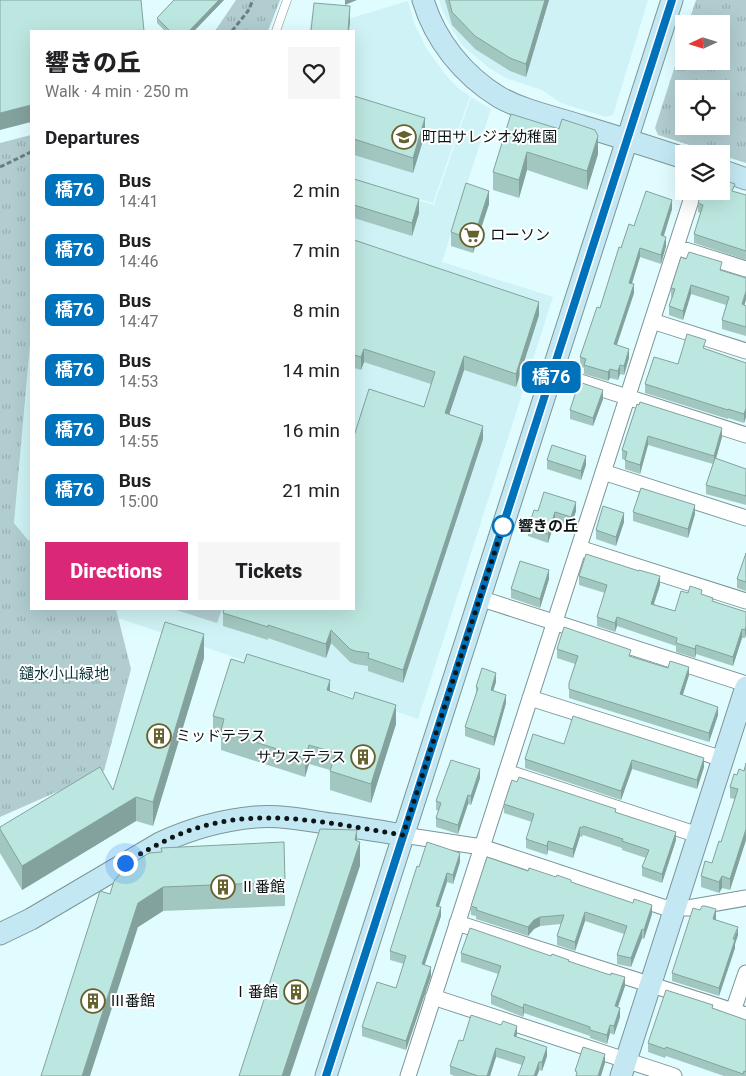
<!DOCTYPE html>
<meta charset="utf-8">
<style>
:root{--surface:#fff;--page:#f6f6f6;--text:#202124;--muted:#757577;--accent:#db2777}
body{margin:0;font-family:Roboto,"Noto Sans JP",sans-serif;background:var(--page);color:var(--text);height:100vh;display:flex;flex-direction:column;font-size:19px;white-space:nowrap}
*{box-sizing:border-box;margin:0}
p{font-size:16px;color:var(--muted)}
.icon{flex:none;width:28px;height:28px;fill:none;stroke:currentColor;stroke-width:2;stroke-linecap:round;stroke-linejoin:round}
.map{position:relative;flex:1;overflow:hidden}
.drawer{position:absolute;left:30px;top:30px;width:325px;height:580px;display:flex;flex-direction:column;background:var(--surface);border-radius:0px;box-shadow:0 5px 20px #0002}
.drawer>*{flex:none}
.badge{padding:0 10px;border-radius:8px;font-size:18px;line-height:32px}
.needle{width:32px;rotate:266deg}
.fabs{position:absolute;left:675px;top:15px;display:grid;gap:10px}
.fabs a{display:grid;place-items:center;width:55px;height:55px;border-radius:0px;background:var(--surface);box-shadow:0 5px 20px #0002;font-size:25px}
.you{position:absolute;width:25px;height:25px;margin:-12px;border:4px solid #fff;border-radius:50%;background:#1a73e8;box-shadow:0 0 0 8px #1a73e833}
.map>.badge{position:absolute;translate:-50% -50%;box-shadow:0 0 0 2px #fff}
h2{padding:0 15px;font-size:19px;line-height:45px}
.round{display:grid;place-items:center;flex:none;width:52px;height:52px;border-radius:0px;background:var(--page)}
.head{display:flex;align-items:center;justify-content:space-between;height:85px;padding:0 15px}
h1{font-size:24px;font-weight:800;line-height:38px}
.primary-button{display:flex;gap:10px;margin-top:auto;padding:10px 15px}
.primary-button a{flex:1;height:58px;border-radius:0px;background:var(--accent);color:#fff;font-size:20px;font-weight:800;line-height:58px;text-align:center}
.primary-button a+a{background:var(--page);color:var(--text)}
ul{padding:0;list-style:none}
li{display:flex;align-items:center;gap:15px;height:60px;padding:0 15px}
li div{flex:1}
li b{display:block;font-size:19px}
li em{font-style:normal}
li .badge{min-width:55px;font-weight:700;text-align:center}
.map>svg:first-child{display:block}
.built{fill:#cef2f5}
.park{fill:url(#park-tufts);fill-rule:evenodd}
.pitch{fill:#b1cdd0}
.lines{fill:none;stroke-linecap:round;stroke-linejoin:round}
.lane-casing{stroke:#7c9597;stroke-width:9}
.street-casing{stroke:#7c9597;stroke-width:17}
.secondary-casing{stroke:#7c9597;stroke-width:23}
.path{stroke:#6d7e80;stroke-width:3;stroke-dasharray:5 2.5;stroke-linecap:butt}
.lane{stroke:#fff;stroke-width:8}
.street{stroke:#fff;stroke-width:15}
.secondary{stroke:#c3e8f4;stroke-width:21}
.wall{fill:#a2c7c1}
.shaded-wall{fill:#84a29d}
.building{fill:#bce7e0;stroke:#84a29d}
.line-casing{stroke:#fff;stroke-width:11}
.line{stroke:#0072bc;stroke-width:8}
.walk{stroke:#0c1617;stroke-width:5;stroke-dasharray:0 9}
.stop-dot{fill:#fff;stroke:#0072bc;stroke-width:2.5}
.labels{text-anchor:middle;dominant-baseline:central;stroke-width:4;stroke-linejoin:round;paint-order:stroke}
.poi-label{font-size:15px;fill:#0c1617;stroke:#fff;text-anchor:start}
.stop-label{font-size:15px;font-weight:bold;fill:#0c1617;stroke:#fff;text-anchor:start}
.park-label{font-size:15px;fill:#093337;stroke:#fff}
</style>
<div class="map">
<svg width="746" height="1076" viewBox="0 0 746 1076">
<defs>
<pattern id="park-tufts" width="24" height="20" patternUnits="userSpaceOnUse" patternTransform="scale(1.25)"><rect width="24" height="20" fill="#b1cdd0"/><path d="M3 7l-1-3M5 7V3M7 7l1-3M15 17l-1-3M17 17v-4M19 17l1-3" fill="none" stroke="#97afb2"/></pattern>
</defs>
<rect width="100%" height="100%" fill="#e1fcff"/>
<!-- built -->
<path class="built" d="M439,0H648L613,115L606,117L561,103L542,90L506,78L489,68L463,46L453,31L442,10Z
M408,1L414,23L426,48L445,74L458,88L470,96L433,203L354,179V31H309L312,13L348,19Z
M471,97L491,109L442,262L553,297L418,719L118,618L116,609H354V181L434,205Z
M31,334V541L28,540L14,523Z"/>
<!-- park -->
<path class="park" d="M236,0H280L268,31H215Z
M696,0H746V163L658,135L655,128L684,38V61H721V24H688ZM684,89H721V126H684Z
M31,135V334L14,523L28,540L31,541V609H116L131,669L104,771L0,817V143Z"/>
<!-- pitch -->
<path class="pitch" d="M173,609H222L217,623Z"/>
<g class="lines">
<!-- lane casing -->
<g class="lane-casing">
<path id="lane" d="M276,31L287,0"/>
</g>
<!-- street casing -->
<g class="street-casing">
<path id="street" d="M676,247L746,269
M652,321L746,351
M552,373L746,435
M603,472L746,518
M579,548L746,601
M479,598L746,684
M530,698L723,759
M506,772L698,835
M403,835L482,847L663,907L688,908L746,898
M457,923L746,1015
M433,997L674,1076
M733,1011L746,973
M408,1076L694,191"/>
</g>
<!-- secondary casing -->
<g class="secondary-casing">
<path id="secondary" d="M423,0C435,40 463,75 499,97C524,111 555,117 582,126C616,136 650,147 684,158
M721,170L746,179
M0,934L31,919L160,843C190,829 222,820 255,817C281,815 306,820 331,824C355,827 379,831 403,835
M326,1076L672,0
M621,1076L746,687"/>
</g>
<!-- path -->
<path class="path" d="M232,31L248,11L253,0
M0,167L31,152"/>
<!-- lane -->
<use href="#lane" class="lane"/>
<!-- street -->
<use href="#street" class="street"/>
<!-- secondary -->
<use href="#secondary" class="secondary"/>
</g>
<!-- wall -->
<path class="wall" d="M174,0H224L194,31H165L157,23V18Z
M445,0H549L526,77L510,71L475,49L452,25Z
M354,96L425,134L413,173L354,155Z
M511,114L598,154L587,190L527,170L519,198L493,190V172Z
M354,179L419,213L412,236L354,218Z
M735,192L746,195V260L694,243V234L701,213L698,212V203Z
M489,204L473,253L451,246V232Z
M672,209L664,236L666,246L661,264L640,257L632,284L634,293L617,345L629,358L624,375L620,374L618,380L610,378L608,381L584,374V368L580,366V357L600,308L621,248L634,226Z
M354,240L539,315L516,387L464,370L449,415L483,439L403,683L368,671V666L355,664L350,662L331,643L326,658L268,638V640L223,626V613L354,609L424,407L431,384L364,362L361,370L354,368Z
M722,271L744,305L746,306V336L722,329V320L726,305L691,294L683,320L669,315V306L672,297H671V288Z
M706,349L746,363V417L744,423L728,418V419L645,393V384L678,364Z
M603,399L593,426L570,419V410Z
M637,404L722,437L716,459L746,469V505L706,494V485L713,464L648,445L640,474L625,469V460L622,459V450Z
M547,460L586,465L581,480L547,469Z
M538,511H576L571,526L555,521L548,543L528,536V528Z
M633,512L695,514L688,538L633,521Z
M624,522L616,546L596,539V530Z
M746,553V591L737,588V579Z
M579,576L660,585L654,604L675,611L688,593L702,595L713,602L746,612V634L745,638H742L733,666L696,654L695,658L676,652V646L617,626L615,632L597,626V617L605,593L579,585Z
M549,579L540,608L511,598V589Z
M557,649L631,657L689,675L683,695L718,715L709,742L569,698V683L575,664L557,658Z
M204,658L153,826L136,821L22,890L0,853V827L113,790Z
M496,682L493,690L506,703L494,746L465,736V727L476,694V687Z
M330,691L396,724L371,803L330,790V770L309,764L305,777L221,750V737L213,735V716Z
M564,744L704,767L697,789L632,769L621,800L525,768V759Z
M746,763V840L730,890L722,888L719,893L701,887V876L712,863L721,842L735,799L730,798V787L737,775L744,771Z
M480,778L471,805L468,804L458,834L436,827V818L439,811L436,810V801Z
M504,804L616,812L676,840L662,883L642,876V867L646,858L622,850V848L583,835L582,837L580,836L573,858L548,850L547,855L526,848V839L532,822L504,813Z
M460,862L453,884L447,882L439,906L441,916L424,965L431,976L406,1050L362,1036V1027L396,988L404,964L390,960V951L419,867Z
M528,871L571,882L652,914L644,939L642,938L631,967L617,964V955L624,934L585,921L575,951L557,945V936L561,924L540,926L534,929L528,936L476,919V916L471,915V906Z
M114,881L285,882V906L163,911L138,927L110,894Z
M716,918V920L738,935L735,944V948L719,996L672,981V973Z
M461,953L551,956L569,961L625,986L618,1007L620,1017L614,1035L610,1033L607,1044L590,1038V1036L524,1013L523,1017L491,1004V995L498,974L461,962Z
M713,1008L746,1020V1076H724L666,1056L665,1058L648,1052V1043Z
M517,1034L516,1037L547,1056L542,1071L496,1057L490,1076H454L450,1074V1066L463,1041Z"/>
<!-- shaded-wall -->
<path class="shaded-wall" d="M219,0H224L194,31H189Z
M345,0H357L345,5Z
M545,0H549L526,77V64Z
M350,6V22L349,31H348Z
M31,105V122L0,130V113Z
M425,118V134L413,173V158Z
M598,136V154L587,190V171Z
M527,152V170L519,198V180Z
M489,191V204L473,253V240Z
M419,199V213L412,236V223Z
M672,200V209L661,244V235Z
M666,237V246L661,264V255Z
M640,248V257L629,292V283Z
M634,284V293L614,353V344Z
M691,285V294L683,320V311Z
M746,291V300L742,313V304Z
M539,302V315L516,387V374Z
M364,349V362L361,370V357Z
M629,349V358L624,375V366Z
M464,356V370L445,427V413Z
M620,365V374L618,380V371Z
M610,369V378L608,381V372Z
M603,390V399L593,426V418Z
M746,408V417L744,423V414Z
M483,426V439L403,683V670Z
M722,428V437L714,465V456Z
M648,436V445L640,474V465Z
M586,456V465L581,480V471Z
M576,502V511L571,526V517Z
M695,505V514L688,538V529Z
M555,512V521L548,543V534Z
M624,513V522L616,546V537Z
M549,570V579L540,608V599Z
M660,576V585L651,612V604Z
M617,617V626L615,632V623Z
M746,626V634L745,638V630Z
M742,629V638L733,666V657Z
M331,630V643L326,658V644Z
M204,634V658L153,826V802Z
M696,645V654L695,658V649Z
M689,667V675L680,703V694Z
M496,673V682L491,698V690Z
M330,680V699L327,690Z
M506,695V703L494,746V737Z
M396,705V724L371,803V784Z
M718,707V715L709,742V733Z
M309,745V764L305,777V758Z
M704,758V767L697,789V780Z
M632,760V769L621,800V791Z
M480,769V778L471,805V796Z
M468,795V804L458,834V825Z
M136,797V821L22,890V866Z
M580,827V836L573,858V849Z
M746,829V840L730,890V879Z
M357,830V851L360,842V866L290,1076H282Z
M676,832V840L662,883V874Z
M548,841V850L547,855V846Z
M460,853V862L453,884V875Z
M447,873V882L436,915V906Z
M722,876V888L719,893V882Z
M163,887V911L138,927L90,1076H82L138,903Z
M652,905V914L644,939V930Z
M441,907V916L422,973V964Z
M716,909V918L713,928V919Z
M585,912V921L575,951V942Z
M540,917V926L534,929L528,936V927L534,920Z
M738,927V935L735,944V948L719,996V988Z
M642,929V938L631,967V958Z
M431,967V976L406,1050V1041Z
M625,977V986L615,1015V1006Z
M524,1004V1013L523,1017V1008Z
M620,1008V1017L614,1035V1026Z
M610,1025V1033L607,1044V1035Z
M517,1026V1034L514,1045V1036Z
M547,1047V1056L542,1071V1062Z
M496,1048V1057L490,1076H487Z
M605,1054V1063L601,1076H598Z
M539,1062V1071L537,1076H534Z"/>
<!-- building -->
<path class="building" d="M0,0H141L144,31H31V105L0,113Z
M174,0H219L189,31H170L157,18Z
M449,0H545L526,64L510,58L475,36L452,12Z
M314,3L350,6L348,31H311Z
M354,96L425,118L413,158L354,139Z
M511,114L559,129L562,119L595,130L598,136L587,171L527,152L519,180L493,172Z
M354,179L419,199L412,223L354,205Z
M721,179L735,184L732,191L746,195V251L694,234L703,205L698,203L702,191H721Z
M466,183L489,191L473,240L451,232Z
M646,191L672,200L661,235L666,237L661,255L640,248L629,283L634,284L614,344L629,349L624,366L620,365L618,371L610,369L608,372L584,365L586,359L580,357L597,307L600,308L619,247L621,248L629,224L634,226Z
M354,240L539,302L516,374L464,356L445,413L483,426L403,670L368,658L369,653L355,651L350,649L331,630L326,644L268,625V627L223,613L224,609H354V436L369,389L424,407L435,372L364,349L361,357L354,355Z
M689,252L722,262L720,270L746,278V291L742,304L746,306V327L722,320L729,297L691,285L683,311L669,306L675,289L671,288L681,257L686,259Z
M687,334L706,340L703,348L746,363V408L744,414L728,409V410L645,384L654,357L678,364Z
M579,382L603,390L593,418L570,410Z
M640,402L722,428L714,456L648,436L640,465L625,460L627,452L622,450L637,404L639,405Z
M552,445L586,456L581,471L547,460Z
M715,458L746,469V496L706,485Z
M641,488L695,505L688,529L633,512Z
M544,492L576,502L571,517L555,512L548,534L528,528L534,510L538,511Z
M603,506L624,513L616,537L596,530Z
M746,553V582L737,579Z
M586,554L639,571V570L660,576L651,604L675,611L681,591L688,593L690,586L702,590L701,594L713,598L712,601L746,612V626L745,630L742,629L733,657L696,645L695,649L676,643L677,638L617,617L615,623L597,617L607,585L579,576Z
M520,561L549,570L540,599L511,589Z
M165,622L204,634L153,802L136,797L22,866L0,829V827L100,767L113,790Z
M564,627L631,650L629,656L668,668L670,661L689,667L680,694L718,707L709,733L569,689V683L578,656L557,649Z
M247,654L330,680L327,690L353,699L355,692L396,705L371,784L330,771L336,753L309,745L305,758L221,731L224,719L213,716L231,659L244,663Z
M482,668L496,673L491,690L506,695L494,737L465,727L478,688L476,687Z
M573,716L704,758L697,780L632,760L621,791L525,759L533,734L564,744Z
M451,760L480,769L471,796L468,795L458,825L436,818L441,803L436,801Z
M746,763V829L730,879L722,876L719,882L701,876L705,861L712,863L719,841L721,842L738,789L730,787L734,774L737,775L739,769L744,771Z
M519,777L616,809L615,812L676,832L662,874L642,867L649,850L622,841L623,839L583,826L582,828L580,827L573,849L548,841L547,846L526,839L534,814L504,804L512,780L517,782Z
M320,829L357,830L355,840L360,842L282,1076H239Z
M284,842L285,882L163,887L138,903L82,1076H41L100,891L110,894L114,881L124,869L149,853L162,852L161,848Z
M427,842L460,853L453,875L447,873L436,906L441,907L422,964L431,967L406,1041L362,1027L377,982L396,988L406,956L390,951L417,866L419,867Z
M487,857L528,871L529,868L556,877L557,875L571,880V882L633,903L634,899L652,905L644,930L642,929L631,958L617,955L627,926L585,912L575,942L557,936L564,915L540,917L534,920L528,927L476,910L477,908L471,906Z
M702,906H705L716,909L713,919L738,927L733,939L735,940L719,988L672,973L693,908L700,910Z
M470,928L551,956L552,954L569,960L568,961L607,974L611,975V973L625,977L615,1006L620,1008L614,1026L610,1025L607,1035L590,1030V1027L524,1004L523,1008L491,995L501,966L461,953Z
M666,990L713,1005L712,1008L746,1020V1072L744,1071L743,1074L666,1047L665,1049L648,1043Z
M471,1015L501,1025L503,1021L517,1026L514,1036L547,1047L542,1062H539L534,1076H518L525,1057L496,1048L487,1076H478L450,1066L459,1040L463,1041Z
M583,1047L605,1054L598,1076H576L577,1072L575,1071Z"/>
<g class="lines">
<!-- line casing -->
<g class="line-casing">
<path id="line" d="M326,1076L672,0"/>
</g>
<!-- line -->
<use href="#line" class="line"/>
<!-- walk -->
<path class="walk" d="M125,863C143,852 161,842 180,834C253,804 328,823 403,835L504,523L503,526"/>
</g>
<!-- icons -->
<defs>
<g id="school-ring" transform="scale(1.25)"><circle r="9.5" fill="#fff" stroke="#66622f" stroke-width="1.5"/><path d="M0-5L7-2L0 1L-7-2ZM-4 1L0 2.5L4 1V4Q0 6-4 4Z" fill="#66622f"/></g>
<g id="supermarket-ring" transform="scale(1.25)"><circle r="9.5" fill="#fff" stroke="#66622f" stroke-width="1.5"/><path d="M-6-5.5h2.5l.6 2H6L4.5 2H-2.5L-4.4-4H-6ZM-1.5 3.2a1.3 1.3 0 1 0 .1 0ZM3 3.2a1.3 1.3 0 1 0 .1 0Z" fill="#66622f"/></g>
<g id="building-ring" transform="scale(1.25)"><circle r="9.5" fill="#fff" stroke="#66622f" stroke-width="1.5"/><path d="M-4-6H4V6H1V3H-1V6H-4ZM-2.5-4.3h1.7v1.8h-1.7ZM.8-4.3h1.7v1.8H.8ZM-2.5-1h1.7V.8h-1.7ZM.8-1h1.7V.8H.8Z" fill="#66622f"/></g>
</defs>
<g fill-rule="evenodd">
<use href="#school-ring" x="404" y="137"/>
<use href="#supermarket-ring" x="472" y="235"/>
<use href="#building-ring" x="159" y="736"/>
<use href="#building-ring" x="363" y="757"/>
<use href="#building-ring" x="223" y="887"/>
<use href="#building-ring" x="296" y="992"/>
<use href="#building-ring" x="93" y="1001"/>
</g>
<!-- markers -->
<circle class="stop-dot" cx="503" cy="526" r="10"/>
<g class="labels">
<!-- poi labels -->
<g class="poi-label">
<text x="422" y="137">町田サレジオ幼稚園</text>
<text x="490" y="235">ローソン</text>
<text x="176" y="736">ミッドテラス</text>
<text x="346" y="757" text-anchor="end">サウステラス</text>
<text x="240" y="887">Ⅱ番館</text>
<text x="278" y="992" text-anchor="end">Ⅰ番館</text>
<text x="110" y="1001">Ⅲ番館</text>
</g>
<!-- stop labels -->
<g class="stop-label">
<text x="518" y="526">響きの丘</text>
</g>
<!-- park labels -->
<g class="park-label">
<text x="64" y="674">鑓水小山緑地</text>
</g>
</g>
</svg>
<div class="fabs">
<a><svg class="needle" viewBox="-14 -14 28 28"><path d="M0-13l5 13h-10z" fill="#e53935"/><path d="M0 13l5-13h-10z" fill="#757577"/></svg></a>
<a><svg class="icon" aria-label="locate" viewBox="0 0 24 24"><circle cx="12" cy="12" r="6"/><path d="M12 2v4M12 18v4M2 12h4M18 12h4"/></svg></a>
<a><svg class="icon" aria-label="layers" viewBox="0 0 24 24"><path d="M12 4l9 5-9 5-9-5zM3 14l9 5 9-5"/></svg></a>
</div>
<div class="you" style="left:125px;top:863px"></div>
<b class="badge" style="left:551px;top:377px;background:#0072bc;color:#fff">橋76</b>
<section class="drawer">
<div class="head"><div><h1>響きの丘</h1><p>Walk · 4 min · 250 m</p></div><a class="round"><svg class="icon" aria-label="heart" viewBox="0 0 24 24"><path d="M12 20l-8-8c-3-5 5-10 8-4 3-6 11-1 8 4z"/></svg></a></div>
<h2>Departures</h2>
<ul>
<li><span class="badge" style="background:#0072bc;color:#fff">橋76</span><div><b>Bus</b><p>14:41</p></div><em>2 min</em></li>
<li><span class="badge" style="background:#0072bc;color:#fff">橋76</span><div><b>Bus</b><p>14:46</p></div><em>7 min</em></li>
<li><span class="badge" style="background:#0072bc;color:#fff">橋76</span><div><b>Bus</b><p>14:47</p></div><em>8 min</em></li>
<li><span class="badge" style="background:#0072bc;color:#fff">橋76</span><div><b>Bus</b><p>14:53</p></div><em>14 min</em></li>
<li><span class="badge" style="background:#0072bc;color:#fff">橋76</span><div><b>Bus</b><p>14:55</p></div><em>16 min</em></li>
<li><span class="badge" style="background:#0072bc;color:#fff">橋76</span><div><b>Bus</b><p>15:00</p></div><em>21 min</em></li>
</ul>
<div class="primary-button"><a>Directions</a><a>Tickets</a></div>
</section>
</div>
